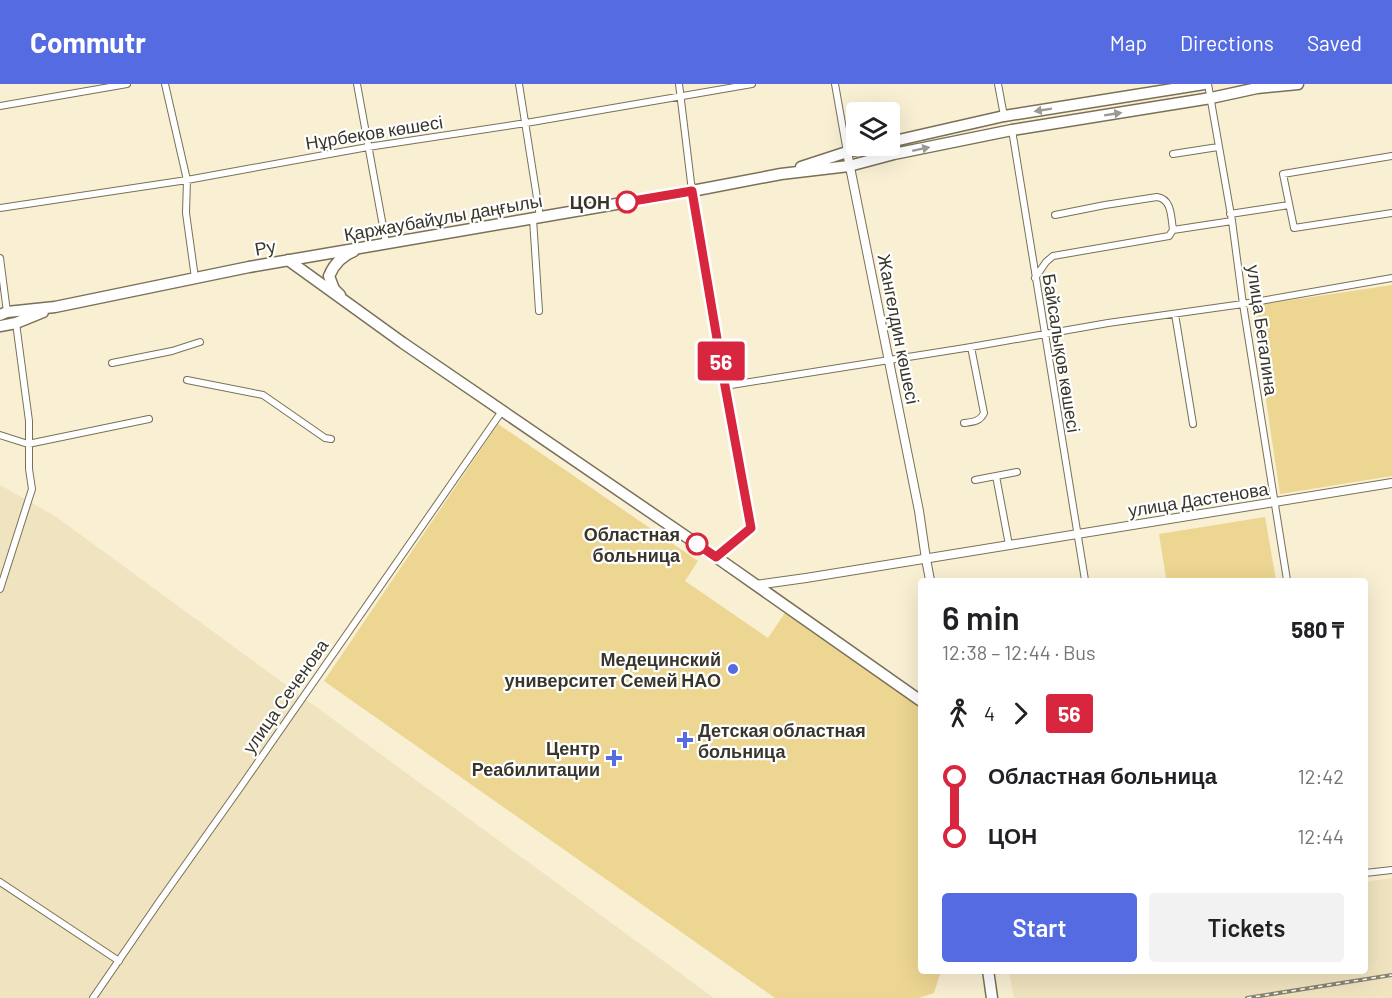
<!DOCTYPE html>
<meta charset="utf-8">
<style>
:root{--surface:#fff;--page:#f2f2f2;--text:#202124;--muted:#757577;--accent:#546be1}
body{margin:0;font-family:Barlow,sans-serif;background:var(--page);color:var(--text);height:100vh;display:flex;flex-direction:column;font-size:22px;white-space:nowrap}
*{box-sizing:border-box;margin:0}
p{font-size:20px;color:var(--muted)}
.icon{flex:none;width:33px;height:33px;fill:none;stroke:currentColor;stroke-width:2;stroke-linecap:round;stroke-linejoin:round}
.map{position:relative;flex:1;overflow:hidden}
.sheet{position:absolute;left:918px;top:494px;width:450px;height:396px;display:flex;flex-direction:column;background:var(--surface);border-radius:6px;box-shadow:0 6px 24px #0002}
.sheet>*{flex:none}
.badge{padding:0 12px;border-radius:4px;font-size:21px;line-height:39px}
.buttons{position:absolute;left:846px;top:18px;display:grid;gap:12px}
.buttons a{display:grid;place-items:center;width:54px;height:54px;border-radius:6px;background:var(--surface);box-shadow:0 6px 24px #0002;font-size:30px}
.map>.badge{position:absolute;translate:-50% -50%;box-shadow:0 0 0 3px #fff}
.legs{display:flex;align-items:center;gap:9px;height:66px;padding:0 24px;font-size:20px}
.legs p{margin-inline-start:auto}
.overview{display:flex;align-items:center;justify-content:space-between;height:102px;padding:0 24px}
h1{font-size:33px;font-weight:600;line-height:45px}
.cta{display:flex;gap:12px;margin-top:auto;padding:12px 24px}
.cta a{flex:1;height:69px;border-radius:6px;background:var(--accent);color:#fff;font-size:24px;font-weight:600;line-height:69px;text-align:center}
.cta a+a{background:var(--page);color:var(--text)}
ul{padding:0 24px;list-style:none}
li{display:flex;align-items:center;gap:21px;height:60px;font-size:22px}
li i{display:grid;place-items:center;width:9px;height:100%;margin:0 8px;background:currentColor}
li i::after{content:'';width:15px;height:15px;margin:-8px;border:4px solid;border-radius:50%;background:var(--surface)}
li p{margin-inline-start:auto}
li:first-child i{background:linear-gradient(#0000 50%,currentColor 0)}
li:last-child i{background:linear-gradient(currentColor 50%,#0000 0)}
header{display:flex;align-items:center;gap:36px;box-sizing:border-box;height:84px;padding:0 30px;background:var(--accent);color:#fff}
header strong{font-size:28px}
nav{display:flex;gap:33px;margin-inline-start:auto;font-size:21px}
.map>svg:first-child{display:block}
.built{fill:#f0e4c0}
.green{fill:#edd692}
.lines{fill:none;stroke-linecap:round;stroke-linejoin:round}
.minor-casing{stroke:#797057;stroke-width:8}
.tertiary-casing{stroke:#797057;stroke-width:10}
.trunk-casing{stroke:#797057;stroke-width:13}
.minor{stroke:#fff;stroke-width:6}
.tertiary{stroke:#fff;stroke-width:8}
.trunk{stroke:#fff;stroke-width:10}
.rail-casing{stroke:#898371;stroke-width:4}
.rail{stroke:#fff;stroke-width:1.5;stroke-dasharray:4.5;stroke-linecap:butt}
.oneway{fill:#9c9a94}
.line-1-casing{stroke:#fff;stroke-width:14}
.line-1{stroke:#d7263d;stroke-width:9}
.stop-1-dot{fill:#fff;stroke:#d7263d;stroke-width:3}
.poi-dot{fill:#546be1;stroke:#fff;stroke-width:2}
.labels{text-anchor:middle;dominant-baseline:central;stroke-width:4.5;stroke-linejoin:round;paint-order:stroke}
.street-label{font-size:18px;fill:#38352a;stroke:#fff}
.stop-label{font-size:18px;font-weight:bold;fill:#38352a;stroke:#fff;text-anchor:end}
.poi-label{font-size:18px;font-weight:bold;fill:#38352a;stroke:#fff;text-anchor:end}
</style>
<header>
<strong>Commutr</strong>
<nav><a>Map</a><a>Directions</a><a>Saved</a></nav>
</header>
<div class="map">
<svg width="1392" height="914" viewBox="0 0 1392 914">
<rect width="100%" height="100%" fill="#f9efd3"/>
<!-- built -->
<path class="built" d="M0,401L55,432L714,914H0Z
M1392,794V914H1014L1009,887L1365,886V798Z"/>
<!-- green -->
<path class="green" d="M1392,201V392L1280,410L1252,222Z
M498,340L698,477L685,497L768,554L787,526L921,621V886L941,887L934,909L919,914H775L324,597Z
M1265,433L1276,496H1154L1166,494L1159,450Z"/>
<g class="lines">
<!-- minor casing -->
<g class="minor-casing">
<path id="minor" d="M165,0L187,96L186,129L195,194
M357,0L386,159
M519,0L540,133
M679,0L692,107L725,302L751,444L716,473
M835,0L847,68
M998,0L1004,32
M1208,0L1232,137L1243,220L1287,496
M0,22L127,0
M1012,46L1085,496
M1173,70L1218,63
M1392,72L1283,90L1294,144L1392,129
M0,124L187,96L368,63L526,39L752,0
M1230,130L1289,121
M1055,131L1105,121L1157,113C1172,115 1171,133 1173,146
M533,135L539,227
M0,174L7,228
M1035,194L1046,178L1053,172L1169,152L1173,146L1232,137
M1175,230L1193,340
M112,279L172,267L200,258
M187,296L263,311L325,354L331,355
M725,302L965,264L1108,239L1243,220L1392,194
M964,339C972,338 980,338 984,329L971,263
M0,351L28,360L149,335
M996,392L1017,388
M975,396L996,392L1009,461
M0,505L32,405L29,385V337L16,239
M1365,789L1392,786
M0,798L119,877
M93,914L159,818L242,701L502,327"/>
</g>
<!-- tertiary casing -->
<g class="tertiary-casing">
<path id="tertiary" d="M847,68L919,427L926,475L930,496
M756,501L806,494L1392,399"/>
</g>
<!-- trunk casing -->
<g class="trunk-casing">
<path id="trunk" d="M890,58L1004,32L1204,0
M801,83L847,68L875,62
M288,176L403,259L716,473L921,617
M340,211L334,205L329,192C334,180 341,172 354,167
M0,231L7,228L55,223L249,183L692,107L781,90L849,82L894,70L1012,46L1211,14L1257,4L1298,0
M0,242L16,239L43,228
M988,886L992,914"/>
</g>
<!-- minor -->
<use href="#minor" class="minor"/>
<!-- tertiary -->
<use href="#tertiary" class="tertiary"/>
<!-- trunk -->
<use href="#trunk" class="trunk"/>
<!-- rail casing -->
<g class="rail-casing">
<path id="rail" d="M1247,914L1392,891"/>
</g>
<!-- rail -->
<use href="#rail" class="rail"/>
</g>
<!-- one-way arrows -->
<defs><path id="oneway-solid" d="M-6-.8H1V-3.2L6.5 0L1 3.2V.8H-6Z" transform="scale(1.5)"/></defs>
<g class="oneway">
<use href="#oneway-solid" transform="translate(1043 26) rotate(171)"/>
<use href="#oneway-solid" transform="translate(1113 30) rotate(-9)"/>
<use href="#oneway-solid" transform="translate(921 65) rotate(-12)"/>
</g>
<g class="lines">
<!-- line-1 casing -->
<g class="line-1-casing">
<path id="line-1" d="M627,118L692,107L725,302L751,444L716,473L697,460"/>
</g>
<!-- line-1 -->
<use href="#line-1" class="line-1"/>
</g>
<!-- markers -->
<g class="stop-1-dot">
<circle cx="627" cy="118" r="10"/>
<circle cx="697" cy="460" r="10"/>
</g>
<g class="poi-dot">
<circle cx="733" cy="585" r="6"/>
<path d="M682 647h6v6h6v6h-6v6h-6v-6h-6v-6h6z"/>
<path d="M611 665h6v6h6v6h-6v6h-6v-6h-6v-6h6z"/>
</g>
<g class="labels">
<!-- street labels -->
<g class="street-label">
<text transform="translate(374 48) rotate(-9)">Нұрбеков көшесі</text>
<text transform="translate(443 133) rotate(-10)">Қаржаубайұлы даңғылы</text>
<text transform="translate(265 163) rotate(-10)">Ру</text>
<text transform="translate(899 245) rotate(79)">Жангелдин көшесі</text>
<text transform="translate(1263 246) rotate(82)">улица Бегалина</text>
<text transform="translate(1062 269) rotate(81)">Байсалықов көшесі</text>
<text transform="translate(1198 415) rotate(-9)">улица Дастенова</text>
<text transform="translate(285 612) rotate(-55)">улица Сеченова</text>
</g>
<!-- stop labels -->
<g class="stop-label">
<text x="610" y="118">ЦОН</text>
<text x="680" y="450">Областная<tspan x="680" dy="21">больница</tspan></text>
</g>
<!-- poi labels -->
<g class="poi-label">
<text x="721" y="575">Медецинский<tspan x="721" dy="21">университет Семей НАО</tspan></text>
<text x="698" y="646" text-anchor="start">Детская областная<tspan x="698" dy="21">больница</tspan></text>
<text x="600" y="664">Центр<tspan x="600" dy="21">Реабилитации</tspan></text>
</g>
</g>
</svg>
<div class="buttons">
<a><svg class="icon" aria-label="layers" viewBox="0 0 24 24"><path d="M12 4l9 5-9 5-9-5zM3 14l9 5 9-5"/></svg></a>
</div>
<b class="badge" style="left:721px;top:277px;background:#d7263d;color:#fff">56</b>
<section class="sheet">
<div class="overview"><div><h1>6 min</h1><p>12:38 – 12:44 · Bus</p></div><b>580 ₸</b></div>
<div class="legs"><svg class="icon" aria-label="walk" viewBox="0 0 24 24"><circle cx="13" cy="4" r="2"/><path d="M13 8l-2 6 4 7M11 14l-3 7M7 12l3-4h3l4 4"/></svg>4<svg class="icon" aria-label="forward" viewBox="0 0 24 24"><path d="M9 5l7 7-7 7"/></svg><b class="badge" style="background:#d7263d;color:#fff">56</b></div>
<ul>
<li><i style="color:#d7263d"></i><b>Областная больница</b><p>12:42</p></li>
<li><i style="color:#d7263d"></i><b>ЦОН</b><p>12:44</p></li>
</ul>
<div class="cta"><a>Start</a><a>Tickets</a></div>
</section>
</div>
